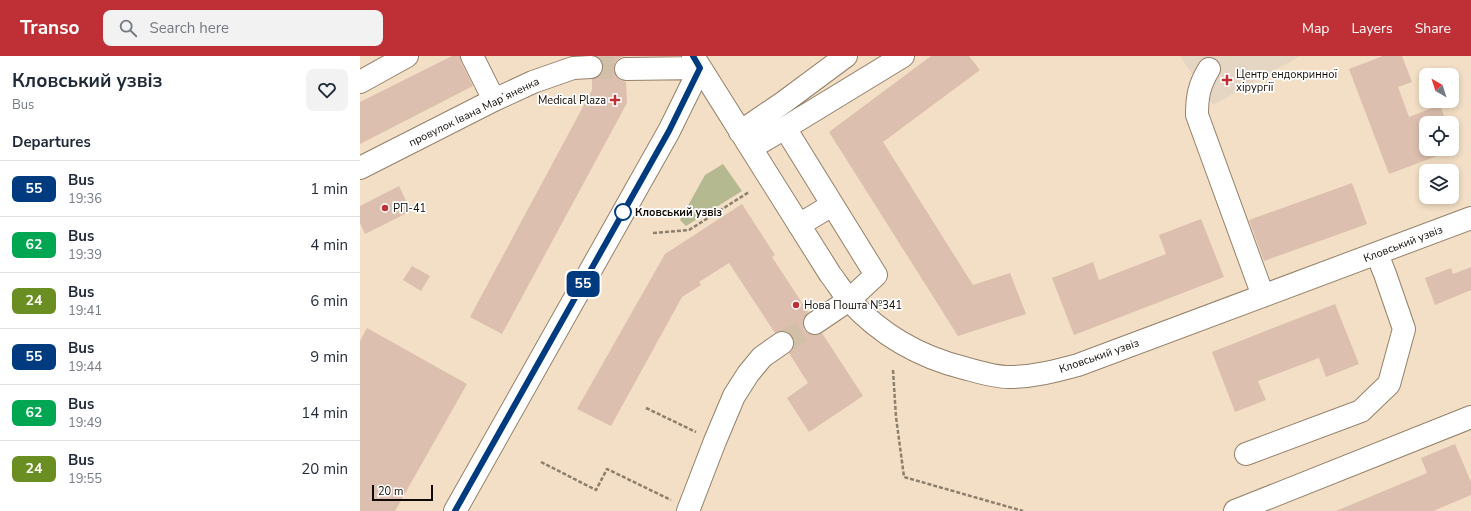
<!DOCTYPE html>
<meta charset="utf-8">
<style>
:root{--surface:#fff;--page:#f2f2f3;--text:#1f2937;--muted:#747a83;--line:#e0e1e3;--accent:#bf3036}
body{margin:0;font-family:"Nunito Sans",sans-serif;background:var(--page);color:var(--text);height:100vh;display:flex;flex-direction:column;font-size:15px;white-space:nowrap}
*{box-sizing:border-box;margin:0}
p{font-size:13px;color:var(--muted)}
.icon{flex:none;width:22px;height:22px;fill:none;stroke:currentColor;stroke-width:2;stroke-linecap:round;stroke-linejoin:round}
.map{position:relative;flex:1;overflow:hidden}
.panel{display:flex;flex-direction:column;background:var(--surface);width:360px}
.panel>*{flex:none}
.badge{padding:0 8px;border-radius:6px;font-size:14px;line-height:26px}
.needle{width:26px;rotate:321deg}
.tools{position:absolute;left:1059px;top:12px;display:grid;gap:8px}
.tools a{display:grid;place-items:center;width:40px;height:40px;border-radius:8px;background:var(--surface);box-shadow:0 2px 6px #0003;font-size:20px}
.scale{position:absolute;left:12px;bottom:10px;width:61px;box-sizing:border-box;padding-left:4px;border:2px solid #100a03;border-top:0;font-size:11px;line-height:14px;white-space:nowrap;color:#100a03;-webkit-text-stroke:3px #fff;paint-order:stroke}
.map>.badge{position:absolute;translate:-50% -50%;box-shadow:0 0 0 2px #fff}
h2{padding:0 12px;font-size:15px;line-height:36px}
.round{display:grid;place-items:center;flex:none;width:42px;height:42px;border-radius:8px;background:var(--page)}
.headline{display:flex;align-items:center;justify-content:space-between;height:68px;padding:0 12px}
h1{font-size:19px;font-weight:700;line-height:30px}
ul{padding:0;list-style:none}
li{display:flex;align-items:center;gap:12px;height:56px;padding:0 12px;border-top:1px solid var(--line)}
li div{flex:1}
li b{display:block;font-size:15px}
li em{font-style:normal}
li .badge{min-width:44px;font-weight:700;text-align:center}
header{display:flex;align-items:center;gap:24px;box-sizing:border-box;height:56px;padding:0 20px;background:var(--accent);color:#fff}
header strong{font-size:19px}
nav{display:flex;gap:22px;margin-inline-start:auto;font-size:14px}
.search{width:280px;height:36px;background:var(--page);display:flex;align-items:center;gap:10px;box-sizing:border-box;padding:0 14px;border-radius:8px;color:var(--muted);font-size:15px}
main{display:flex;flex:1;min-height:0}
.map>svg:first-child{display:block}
.medical{fill:#e5d5c3}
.green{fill:#b5b98f}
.building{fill:#dcbfae}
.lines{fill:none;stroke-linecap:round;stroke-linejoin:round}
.minor-tunnel{stroke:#d1bfa8;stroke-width:22;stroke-dasharray:22 11;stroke-linecap:butt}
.minor-casing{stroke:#93816a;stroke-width:24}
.path{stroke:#8c7f6d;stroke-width:2.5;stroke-dasharray:4 2;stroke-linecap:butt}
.minor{stroke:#fff;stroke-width:22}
.line-casing{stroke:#fff;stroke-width:9}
.line{stroke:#003b80;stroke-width:6}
.poi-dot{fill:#bf3036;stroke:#fff;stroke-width:1.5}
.stop-dot{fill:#fff;stroke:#003b80;stroke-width:2}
.labels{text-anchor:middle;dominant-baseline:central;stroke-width:3.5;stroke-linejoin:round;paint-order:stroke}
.poi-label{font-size:11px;fill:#100a03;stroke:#fff;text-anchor:start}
.street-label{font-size:11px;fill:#100a03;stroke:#fff}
.stop-label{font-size:11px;font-weight:bold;fill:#100a03;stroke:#fff;text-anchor:start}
</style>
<header>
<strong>Transo</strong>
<div class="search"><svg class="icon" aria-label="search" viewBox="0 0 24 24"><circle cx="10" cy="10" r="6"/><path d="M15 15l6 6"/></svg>Search here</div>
<nav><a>Map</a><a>Layers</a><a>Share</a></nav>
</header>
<main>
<section class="panel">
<div class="headline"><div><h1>Кловський узвіз</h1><p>Bus</p></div><a class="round"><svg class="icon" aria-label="heart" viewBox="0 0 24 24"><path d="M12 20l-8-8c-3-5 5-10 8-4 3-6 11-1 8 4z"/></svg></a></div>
<h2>Departures</h2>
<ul>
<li><span class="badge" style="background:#003b80;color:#fff">55</span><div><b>Bus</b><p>19:36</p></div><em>1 min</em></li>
<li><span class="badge" style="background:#00a651;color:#fff">62</span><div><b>Bus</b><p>19:39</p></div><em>4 min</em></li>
<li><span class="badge" style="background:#6b8e23;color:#fff">24</span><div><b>Bus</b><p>19:41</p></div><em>6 min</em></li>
<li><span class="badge" style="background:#003b80;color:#fff">55</span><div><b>Bus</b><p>19:44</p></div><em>9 min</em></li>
<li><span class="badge" style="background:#00a651;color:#fff">62</span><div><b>Bus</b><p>19:49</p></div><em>14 min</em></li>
<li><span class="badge" style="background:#6b8e23;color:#fff">24</span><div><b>Bus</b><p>19:55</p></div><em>20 min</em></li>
</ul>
</section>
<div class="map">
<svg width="1111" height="455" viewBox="0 0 1111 455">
<rect width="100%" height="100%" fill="#f3dfc5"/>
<!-- medical -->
<path class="medical" d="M820,0H940L853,49Z"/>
<!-- green -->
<path class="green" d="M363,108L382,135L326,170L320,164L345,119Z"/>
<!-- building -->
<path class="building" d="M92,0H100L101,6L113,30L0,88V46Z
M237,0H266L259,2L255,7L254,13L256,20L260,24L266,26L267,47L142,278L110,261L232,34V23L238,21L242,16L243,10L241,4Z
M571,0H609L620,14L523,86L613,229L650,217L666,258L598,280L469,76Z
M1023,0H1042L1052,26L1038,31L1049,61L1080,49L1087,67H1066V93H1092V82L1096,93L1029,118L989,13Z
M992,127L1007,168L904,205L889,164Z
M39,130L51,155L5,178L0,167V150Z
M382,148L415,199L412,201L448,256L444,262L443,268L444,274L450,278L456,279L462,277L503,340L449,376L427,342L448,327L429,297L433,292L434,286L432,280L427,276L421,275L415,277L369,207L339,226L341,229L322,241L251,370L217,353L305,198Z
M841,163L864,221L714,279L692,222L733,206L739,224L806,198L799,179Z
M52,210L70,220L61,235L43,224Z
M1111,211V234L1075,249L1065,222L1091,212L1093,218Z
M975,248L999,308L966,321L959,302L898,325L906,344L875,356L852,296Z
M7,272L107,328L35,455H0V285Z
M1095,388L1111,426V439L1073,455H976L1067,417L1061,402Z"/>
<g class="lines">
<!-- minor-tunnel -->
<path class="minor-tunnel" d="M231,11L266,13
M422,287L455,267"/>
<!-- minor casing -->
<g class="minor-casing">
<path id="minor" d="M112,0L134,44
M333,0L470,218C477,227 483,237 490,245C521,279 560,301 604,312C619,316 634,321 649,321C673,321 696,315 718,309L1111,162
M266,13L340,12
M849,13C839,29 837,41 837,59L903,240
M0,26L47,0
M425,72L543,0
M380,76L424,46L486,0
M391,92L425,72L516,219L489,244L455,267
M0,112L134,44L173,26L213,12L231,11
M439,169L472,149
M886,398L1001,355L1029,328L1044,273L1025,218L1017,198
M95,455L309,75L340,12
M328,455L355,385L374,340L388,318L402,301L422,287
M875,455L1111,361"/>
</g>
<!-- path -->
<path class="path" d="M293,177L329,174L389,136
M533,314L536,361L544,421L663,455
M286,352L336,376
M181,406L236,434L247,413L311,444"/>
<!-- minor -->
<use href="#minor" class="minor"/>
</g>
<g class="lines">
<!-- line casing -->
<g class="line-casing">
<path id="line" d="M95,455L309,75L340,12L333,0"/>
</g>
<!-- line -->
<use href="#line" class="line"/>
</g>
<!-- markers -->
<g class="poi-dot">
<path d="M865 18h4v4h4v4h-4v4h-4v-4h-4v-4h4z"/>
<path d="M253 38h4v4h4v4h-4v4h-4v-4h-4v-4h4z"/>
<circle cx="25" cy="152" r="4"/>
<circle cx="436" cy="249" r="4"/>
</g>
<circle class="stop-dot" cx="263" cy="156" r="8"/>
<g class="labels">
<!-- poi labels -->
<g class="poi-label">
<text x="876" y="18">Центр ендокринної<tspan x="876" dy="13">хірургії</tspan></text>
<text x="246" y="44" text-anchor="end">Medical Plaza</text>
<text x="33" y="152">РП-41</text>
<text x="444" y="249">Нова Пошта №341</text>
</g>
<!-- street labels -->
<g class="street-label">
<text transform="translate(114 56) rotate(-26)">провулок Івана Марʼяненка</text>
<text transform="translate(1043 188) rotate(-21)">Кловський узвіз</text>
<text transform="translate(739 300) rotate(-19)">Кловський узвіз</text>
</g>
<!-- stop labels -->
<g class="stop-label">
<text x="275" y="156">Кловський узвіз</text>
</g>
</g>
</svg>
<div class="tools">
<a><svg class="needle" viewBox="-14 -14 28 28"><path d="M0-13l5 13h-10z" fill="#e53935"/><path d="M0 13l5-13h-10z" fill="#747a83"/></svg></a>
<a><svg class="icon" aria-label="locate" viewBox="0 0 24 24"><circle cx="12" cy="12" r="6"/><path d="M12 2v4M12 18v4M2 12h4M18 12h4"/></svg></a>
<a><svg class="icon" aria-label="layers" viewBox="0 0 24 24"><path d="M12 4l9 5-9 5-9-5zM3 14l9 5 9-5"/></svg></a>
</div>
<div class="scale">20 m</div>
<b class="badge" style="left:223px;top:228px;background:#003b80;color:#fff">55</b>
</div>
</main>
